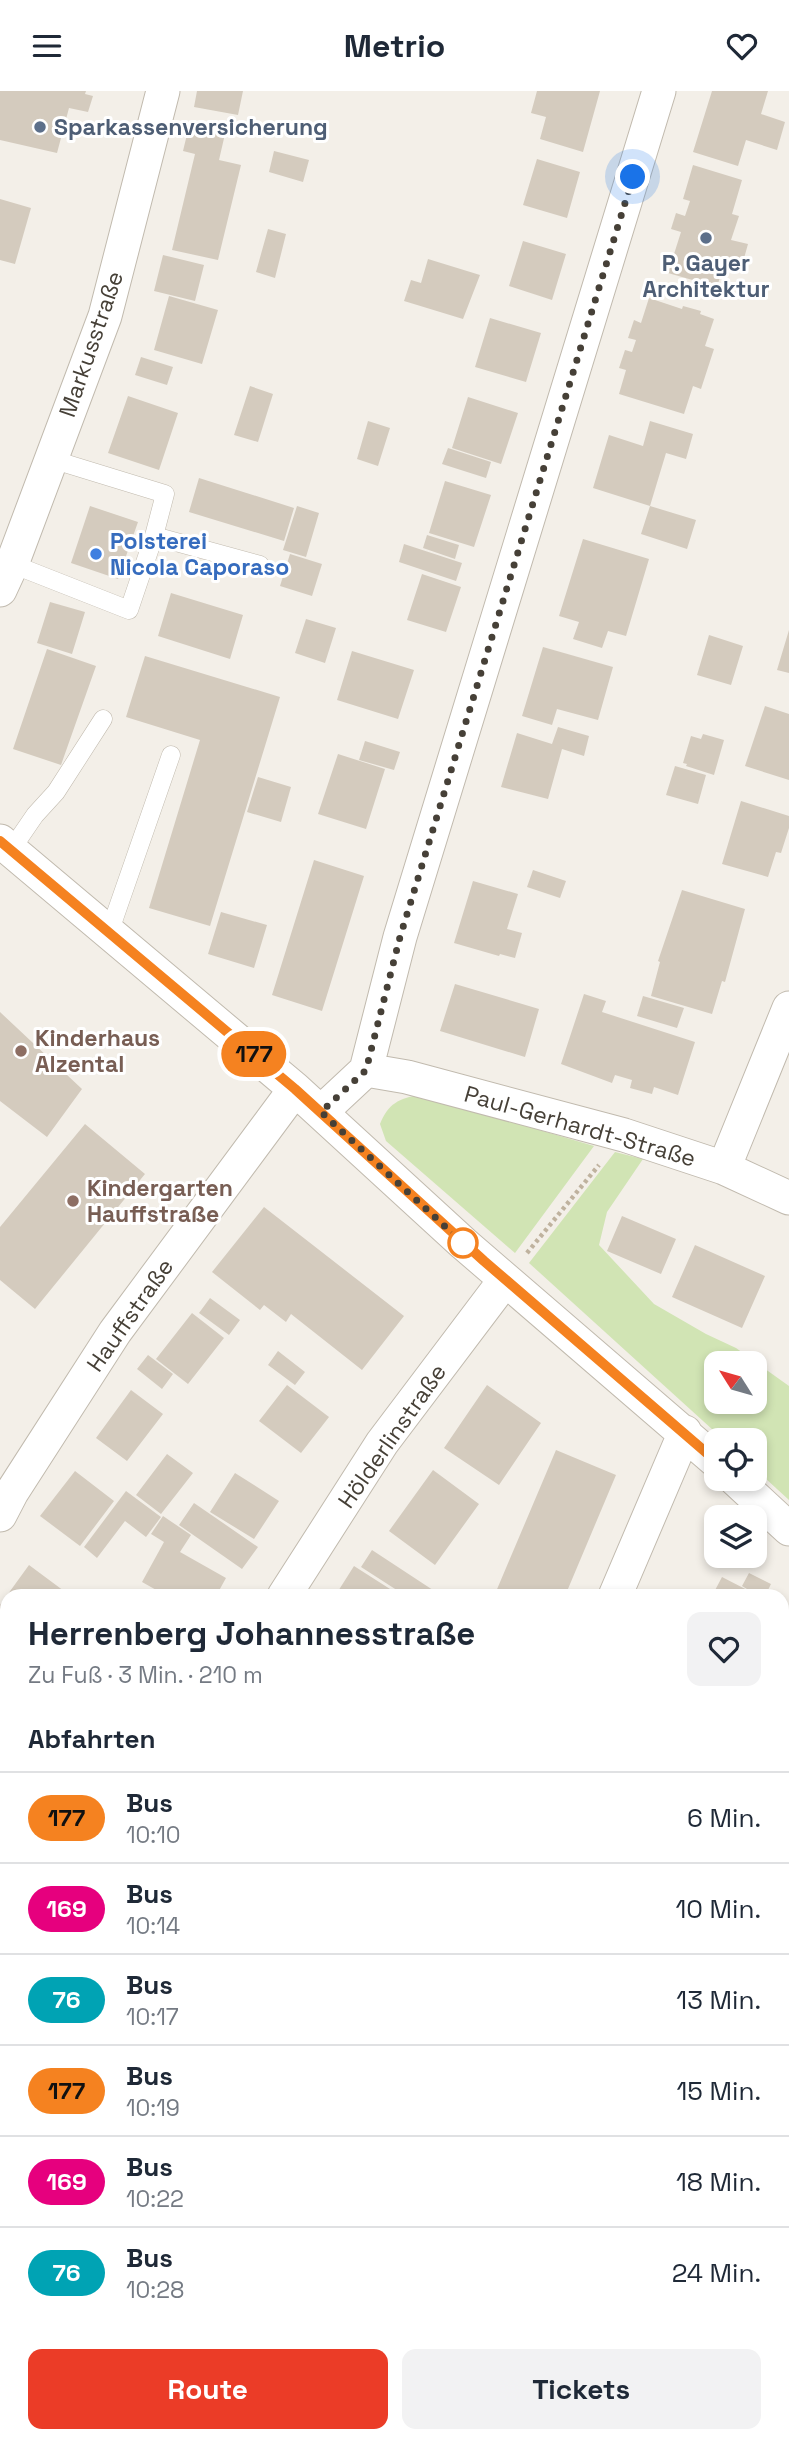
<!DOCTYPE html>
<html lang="de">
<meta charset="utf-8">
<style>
:root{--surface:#fff;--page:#f2f2f3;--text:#1f2937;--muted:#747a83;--line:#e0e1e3;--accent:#eb3c27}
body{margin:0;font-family:"Space Grotesk",sans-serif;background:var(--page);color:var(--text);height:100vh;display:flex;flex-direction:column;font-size:26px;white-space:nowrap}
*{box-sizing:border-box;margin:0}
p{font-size:23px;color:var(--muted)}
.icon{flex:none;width:38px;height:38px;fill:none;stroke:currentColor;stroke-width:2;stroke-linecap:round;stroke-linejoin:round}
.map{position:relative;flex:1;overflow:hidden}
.details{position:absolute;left:0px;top:1498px;width:789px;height:854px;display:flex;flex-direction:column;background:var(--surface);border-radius:21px 21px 0 0;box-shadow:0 4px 10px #0003}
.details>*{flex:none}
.badge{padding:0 14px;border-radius:23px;font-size:24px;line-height:46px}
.needle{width:46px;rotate:307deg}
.controls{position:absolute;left:704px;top:1260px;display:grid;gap:14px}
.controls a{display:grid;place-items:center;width:63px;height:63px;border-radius:14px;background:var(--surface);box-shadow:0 4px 10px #0003;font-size:35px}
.you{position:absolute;width:35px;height:35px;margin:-18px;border:5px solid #fff;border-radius:50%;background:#1a73e8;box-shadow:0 0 0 10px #1a73e833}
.map>.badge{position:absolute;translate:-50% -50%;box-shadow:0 0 0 4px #fff}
h2{padding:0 28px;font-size:26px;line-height:63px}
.round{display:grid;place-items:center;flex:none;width:74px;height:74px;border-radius:14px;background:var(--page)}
.headline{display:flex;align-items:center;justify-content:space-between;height:119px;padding:0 28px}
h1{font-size:33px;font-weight:800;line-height:52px}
.primary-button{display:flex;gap:14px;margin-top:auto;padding:14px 28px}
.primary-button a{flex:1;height:80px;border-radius:14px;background:var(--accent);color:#fff;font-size:28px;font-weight:800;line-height:80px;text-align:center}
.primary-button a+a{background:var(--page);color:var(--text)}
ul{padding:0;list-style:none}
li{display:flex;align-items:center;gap:21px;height:91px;padding:0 28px;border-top:2px solid var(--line)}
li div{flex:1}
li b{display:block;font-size:26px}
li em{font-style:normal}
li .badge{min-width:77px;font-weight:700;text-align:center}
header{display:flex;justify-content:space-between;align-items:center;height:91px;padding:0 28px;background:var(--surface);font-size:32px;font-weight:800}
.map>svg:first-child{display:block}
.green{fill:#d1e4b4;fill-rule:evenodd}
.building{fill:#d4cbbe}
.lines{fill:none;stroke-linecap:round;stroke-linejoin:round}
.service-casing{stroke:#c1baae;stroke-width:19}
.minor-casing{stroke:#c1baae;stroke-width:35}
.path{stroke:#bfb29e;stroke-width:4.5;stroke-dasharray:3.5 3.5;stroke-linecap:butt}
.service{stroke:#fff;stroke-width:18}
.minor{stroke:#fff;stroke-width:33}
.line-casing{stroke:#fff;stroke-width:16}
.line{stroke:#f58220;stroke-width:10}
.walk{stroke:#464037;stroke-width:7;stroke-dasharray:0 12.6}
.service-dot{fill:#5c6f8a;stroke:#fff;stroke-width:2.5}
.shop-dot{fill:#3f7fe0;stroke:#fff;stroke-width:2.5}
.education-dot{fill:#8d6e63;stroke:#fff;stroke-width:2.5}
.stop-dot{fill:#fff;stroke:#f58220;stroke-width:3.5}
.labels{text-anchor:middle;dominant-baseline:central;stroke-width:6;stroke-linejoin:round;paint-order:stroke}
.service-label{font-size:23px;font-weight:bold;fill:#4e5e75;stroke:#fff;text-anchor:start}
.street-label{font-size:23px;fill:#464037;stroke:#fff}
.shop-label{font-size:23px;font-weight:bold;fill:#366cbe;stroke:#fff;text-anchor:start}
.education-label{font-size:23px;font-weight:bold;fill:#785e54;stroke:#fff;text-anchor:start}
</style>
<header><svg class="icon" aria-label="menu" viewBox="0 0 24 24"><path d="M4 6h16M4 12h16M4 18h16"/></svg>Metrio<svg class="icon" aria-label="heart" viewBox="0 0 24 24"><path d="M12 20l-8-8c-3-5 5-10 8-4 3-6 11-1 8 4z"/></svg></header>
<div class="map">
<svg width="789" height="2352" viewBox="0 0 789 2352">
<rect width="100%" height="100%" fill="#f3efe8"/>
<!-- green -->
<path class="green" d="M420,1004L594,1055L515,1162L386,1050L380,1033C388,1013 399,1007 420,1004Z
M615,1061L643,1068L607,1121L599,1154L654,1213L706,1243L736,1257L789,1295V1409L754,1377V1349H724L529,1172ZM716,1272H754V1311H716Z"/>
<!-- building -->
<path class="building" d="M0,0H86L85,3L93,5L88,21L69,17L57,62L0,49Z
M197,0H243L238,24L194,16Z
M537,0H600L583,61L540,48L546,26L531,22Z
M712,0H768L761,23L785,31L777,59L746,49L738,75L693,61Z
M189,35L225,43L219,69L241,74L218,169L172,159L195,63L183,60Z
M274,60L309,69L303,91L269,81Z
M537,68L580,81L567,127L523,114Z
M693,74L742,89L732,123L739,125L731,149L748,153L741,178L724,173L717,196L668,182L681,141L671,138L676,122L685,125L690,110L683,108Z
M0,108L31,117L15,173L0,169Z
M268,138L286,143L275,187L256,181Z
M523,150L566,163L552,209L509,195Z
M163,164L204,174L195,210L154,200Z
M428,168L480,184L463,228L404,210L411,189L421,192Z
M169,205L218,219L202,273L154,259Z
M649,207L682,218L683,215L701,220L700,223L714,228L705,255L714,258L701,298L693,295L684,323L619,303L626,279L619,277L625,259L632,261L636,249L628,247L634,229L641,232Z
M490,227L541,242L526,291L475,276Z
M141,266L173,276L167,294L135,284Z
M250,295L273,303L258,351L234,344Z
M128,305L178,322L159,379L108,362Z
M468,306L518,322L501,373L452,357Z
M368,330L390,337L378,375L357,368Z
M650,330L693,343L686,368L666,362L650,415L593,397L609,344L643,355Z
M448,357L491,371L486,387L442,373Z
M199,387L294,417L284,450L189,421Z
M445,390L491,404L474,456L429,442Z
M90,415L138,431L118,488L71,472Z
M297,415L319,422L306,466L283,459Z
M650,415L696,429L687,458L641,443Z
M427,444L459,454L455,468L423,457Z
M583,448L649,468L626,545L608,540L602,557L573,548L579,531L559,525Z
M404,453L462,472L456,490L399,471Z
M290,463L322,473L312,505L280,495Z
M422,483L461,496L446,541L407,529Z
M171,502L243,524L230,568L158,545Z
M50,511L85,521L72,563L37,552Z
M306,528L336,537L325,572L295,562Z
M789,539V582L777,579Z
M709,544L743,555L731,594L697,584Z
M543,556L613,576L598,629L557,618L552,634L522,625Z
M47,558L96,575L61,674L13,658Z
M352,560L414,579L398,628L337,609Z
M145,565L280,606L210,835L149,817L200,649L126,626Z
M765,615L789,623V689L745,675Z
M558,636L589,645L584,665L562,658L548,708L501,696L517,642L552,653Z
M703,643L724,649L714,684L686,675L687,673L683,672L691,645L701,648Z
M365,650L400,661L394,679L359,669Z
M338,663L385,678L366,738L318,723Z
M675,675L706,684L698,713L666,704Z
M258,686L291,696L281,731L247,721Z
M741,710L789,725V737L781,762L776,761L768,786L722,773Z
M314,769L364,785L322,920L272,904Z
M533,779L566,790L560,807L527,796Z
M473,790L518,803L507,838L522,842L515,867L500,863L499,865L454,852Z
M682,799L745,818L725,891L722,890L712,923L651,905L660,871L658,870Z
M221,821L267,834L254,877L208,863Z
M455,893L539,918L525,966L440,940Z
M584,903L606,910L602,921L695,951L678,1004L654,996L652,1003L630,997L632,989L615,984L612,992L561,973Z
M643,905L684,917L677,937L637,925Z
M0,921L82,998L47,1046L0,1010Z
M85,1033L145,1083L35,1218L0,1189V1136Z
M264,1116L404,1225L362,1279L291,1223L286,1231L264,1214L260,1219L212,1181Z
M622,1125L676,1148L661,1183L607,1160Z
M695,1154L765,1185L742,1237L672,1206Z
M210,1207L240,1229L229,1244L199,1222Z
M192,1222L224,1247L188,1293L156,1268Z
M278,1260L305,1281L295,1294L268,1274Z
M148,1264L173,1283L162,1298L137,1278Z
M287,1294L329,1326L301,1362L259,1330Z
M487,1294L541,1332L499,1394L444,1357Z
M131,1299L163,1323L127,1370L96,1347Z
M556,1359L616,1384L565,1505H501L495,1503Z
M167,1363L193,1382L161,1423L136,1404Z
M433,1379L479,1413L435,1474L389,1440Z
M75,1380L114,1410L80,1455L40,1425Z
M235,1382L279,1410L254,1448L210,1421Z
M126,1400L161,1426L146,1446L125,1430L97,1467L84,1456Z
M194,1412L258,1456L242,1478L179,1434Z
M163,1425L191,1444L180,1461L226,1487L216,1505H167L142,1491L164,1451L151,1443Z
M372,1459L442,1505H406L361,1476Z
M29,1474L64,1500L60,1505H7V1529L0,1524V1514Z
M354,1475L401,1505H335Z
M749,1482L771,1493L765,1505H712L722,1486L755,1503L742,1495Z
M0,1582L7,1585V1598L0,1614Z
M0,1785L7,1787V1808L0,1805Z
M782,1789L789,1794V1863L782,1874Z
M0,1832L7,1835V1888L0,1885Z
M789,1913V1963L782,1959V1924Z
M0,1924L7,1927V1952L0,1969Z
M0,1977L7,1980L6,2012L0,2009Z
M782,2073L789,2076V2128L782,2124Z
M7,2218V2260L0,2258V2235Z
M787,2220L789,2221V2250L782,2247V2231Z
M0,2271L7,2274L4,2286L7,2289V2345H24L19,2352H0Z
M782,2296L789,2299V2352H781L765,2345H782Z
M318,2345H379L376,2352H323L324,2348Z
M441,2345H488L504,2352H438Z"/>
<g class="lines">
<!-- service casing -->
<g class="service-casing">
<path id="service" d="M51,368L165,403L154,445L260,474
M12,473L129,519L154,445
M11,759L35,724L56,701L103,628
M109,842L171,664
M0,1686L7,1689"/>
</g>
<!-- minor casing -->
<g class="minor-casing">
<path id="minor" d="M0,499L12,473L105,225L163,0
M0,750L295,998L463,1152L716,1370
M366,979L407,986L624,1044L724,1077L789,1107
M321,1021L366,979L400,846L659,0
M724,1077L789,917
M735,1388L789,1438
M0,1424L12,1401L115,1241L295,998
M284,1505L382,1352L505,1189
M615,1505L685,1341
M782,2005L789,2008
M0,2129L7,2112
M610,2345L625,2352
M257,2352L260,2345"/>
</g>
<!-- path -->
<path class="path" d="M527,1162L599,1074"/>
<!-- service -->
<use href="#service" class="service"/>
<!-- minor -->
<use href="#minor" class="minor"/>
</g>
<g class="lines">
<!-- line casing -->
<g class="line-casing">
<path id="line" d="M0,750L295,998L484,1170L716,1370"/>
</g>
<!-- line -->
<use href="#line" class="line"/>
<!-- walk -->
<path class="walk" d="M463,1152L321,1021L366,979L400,846L633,86"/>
</g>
<!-- markers -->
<g class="service-dot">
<circle cx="40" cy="36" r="7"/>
<circle cx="706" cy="147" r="7"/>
</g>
<circle class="shop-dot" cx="96" cy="463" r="7"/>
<g class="education-dot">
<circle cx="21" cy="960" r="7"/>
<circle cx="73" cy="1110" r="7"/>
</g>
<circle class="stop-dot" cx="463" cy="1152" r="14"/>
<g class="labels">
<!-- service labels -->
<g class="service-label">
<text x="54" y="36">Sparkassenversicherung</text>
<text x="706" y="172" text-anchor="middle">P. Gayer<tspan x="706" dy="26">Architektur</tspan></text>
</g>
<!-- street labels -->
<g class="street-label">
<text transform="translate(91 253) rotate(-71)">Markusstraße</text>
<text transform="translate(580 1035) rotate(16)">Paul-Gerhardt-Straße</text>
<text transform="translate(130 1224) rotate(-55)">Hauffstraße</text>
<text transform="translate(392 1345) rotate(-55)">Hölderlinstraße</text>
</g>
<!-- shop labels -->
<g class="shop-label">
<text x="110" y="450">Polsterei<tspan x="110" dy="26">Nicola Caporaso</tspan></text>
</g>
<!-- education labels -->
<g class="education-label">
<text x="35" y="947">Kinderhaus<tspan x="35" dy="26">Alzental</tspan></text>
<text x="87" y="1097">Kindergarten<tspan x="87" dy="26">Hauffstraße</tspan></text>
</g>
</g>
</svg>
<div class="controls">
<a><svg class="needle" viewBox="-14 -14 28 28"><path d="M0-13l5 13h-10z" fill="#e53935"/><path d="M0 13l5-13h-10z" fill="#747a83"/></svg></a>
<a><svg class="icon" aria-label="locate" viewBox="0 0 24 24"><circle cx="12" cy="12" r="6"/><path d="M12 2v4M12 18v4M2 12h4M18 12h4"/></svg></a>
<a><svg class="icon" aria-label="layers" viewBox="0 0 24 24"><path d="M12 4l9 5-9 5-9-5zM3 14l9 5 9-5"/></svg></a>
</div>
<div class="you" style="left:633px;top:86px"></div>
<b class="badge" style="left:254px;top:963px;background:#f58220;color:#111">177</b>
<section class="details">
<div class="headline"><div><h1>Herrenberg Johannesstraße</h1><p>Zu Fuß · 3 Min. · 210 m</p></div><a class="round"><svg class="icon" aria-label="heart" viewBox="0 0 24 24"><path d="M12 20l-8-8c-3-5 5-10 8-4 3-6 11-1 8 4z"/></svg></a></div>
<h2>Abfahrten</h2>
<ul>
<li><span class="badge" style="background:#f58220;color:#111">177</span><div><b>Bus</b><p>10:10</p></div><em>6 Min.</em></li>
<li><span class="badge" style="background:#e6007e;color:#fff">169</span><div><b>Bus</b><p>10:14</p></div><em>10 Min.</em></li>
<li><span class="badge" style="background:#00a3b4;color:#fff">76</span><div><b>Bus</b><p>10:17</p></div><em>13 Min.</em></li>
<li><span class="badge" style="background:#f58220;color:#111">177</span><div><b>Bus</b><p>10:19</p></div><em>15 Min.</em></li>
<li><span class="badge" style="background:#e6007e;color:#fff">169</span><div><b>Bus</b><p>10:22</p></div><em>18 Min.</em></li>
<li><span class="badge" style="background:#00a3b4;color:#fff">76</span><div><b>Bus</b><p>10:28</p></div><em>24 Min.</em></li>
</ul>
<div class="primary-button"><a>Route</a><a>Tickets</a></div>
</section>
</div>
